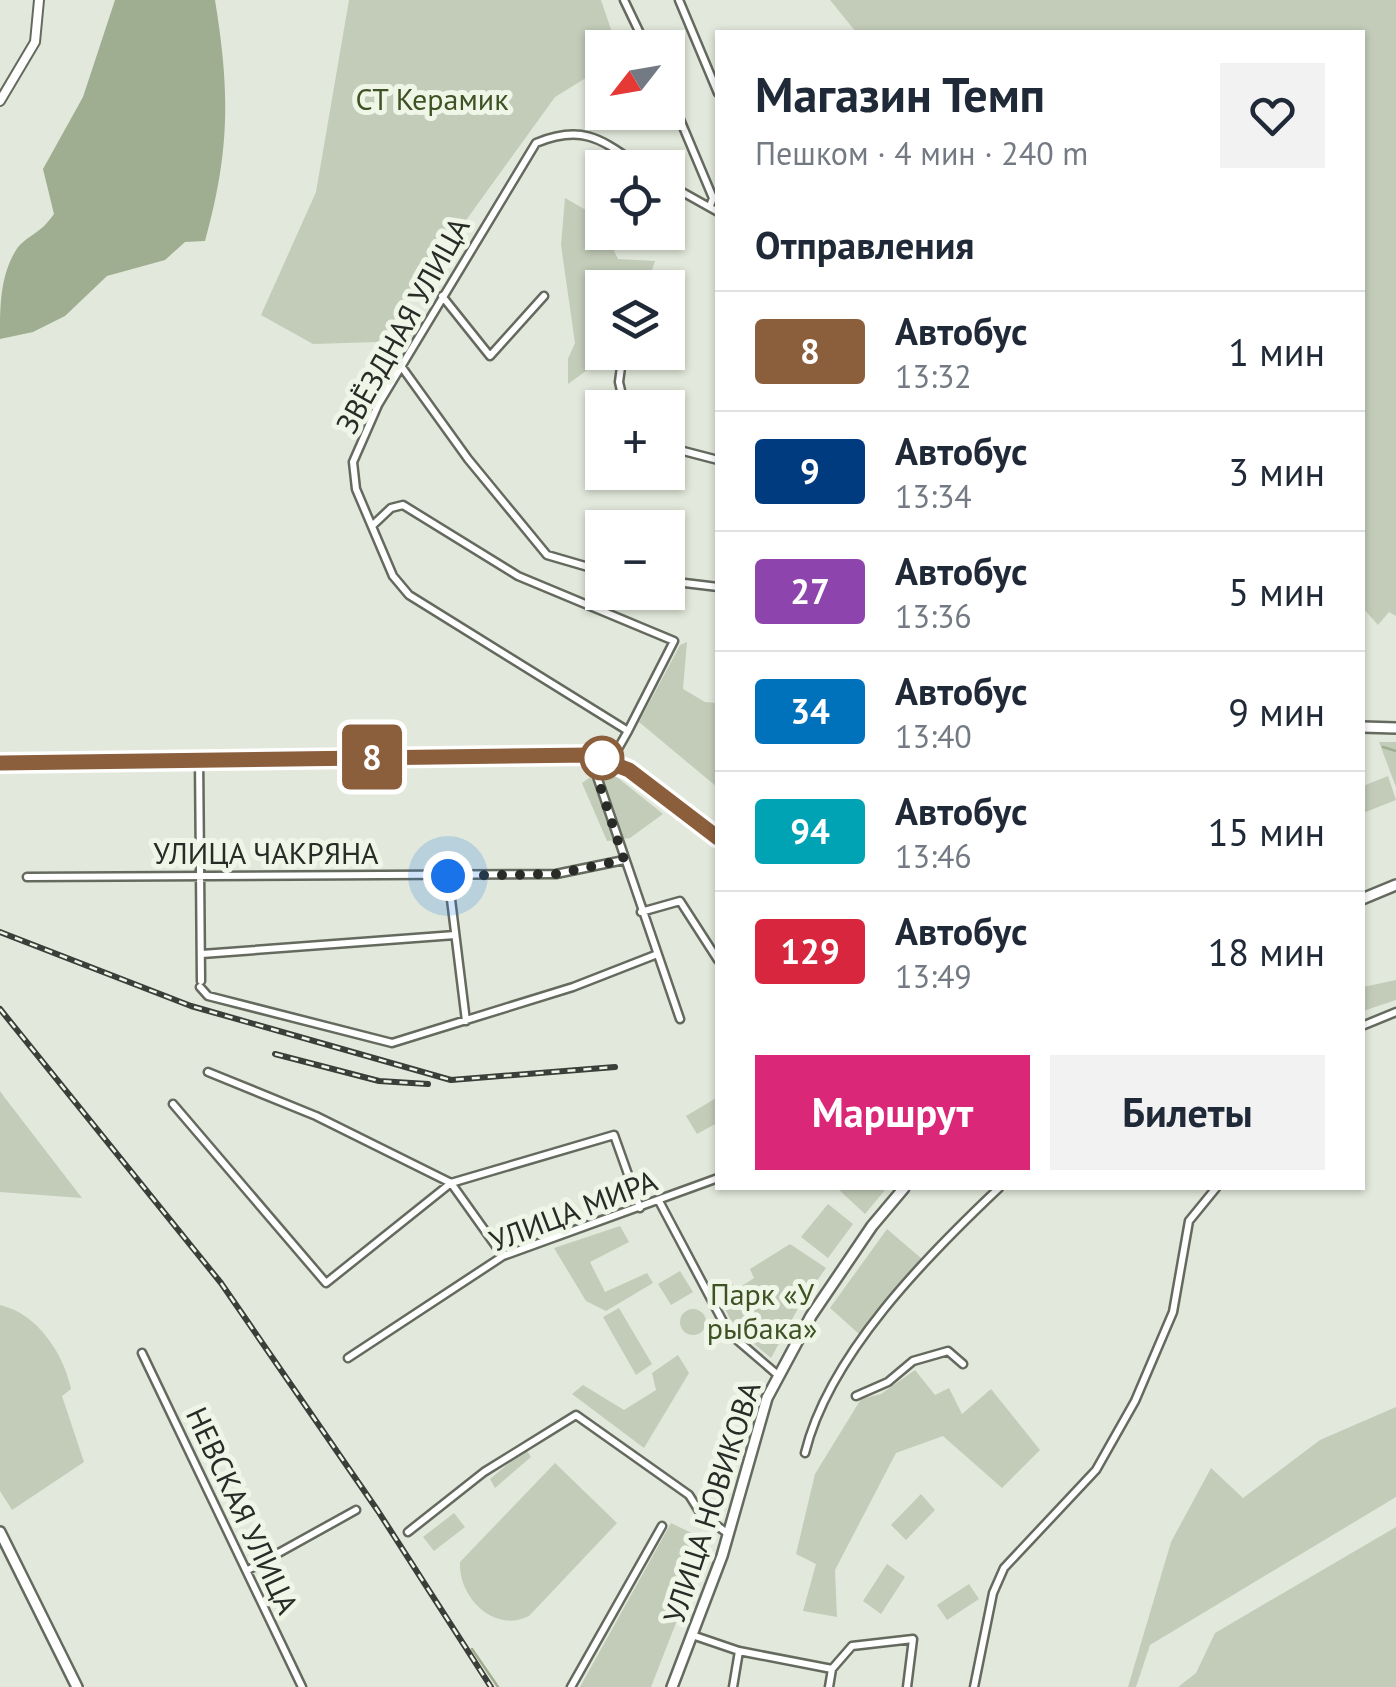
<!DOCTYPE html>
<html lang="ru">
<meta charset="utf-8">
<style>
:root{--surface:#fff;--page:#f2f2f3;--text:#1f2937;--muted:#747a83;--line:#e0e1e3;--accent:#db2777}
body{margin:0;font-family:"PT Sans",sans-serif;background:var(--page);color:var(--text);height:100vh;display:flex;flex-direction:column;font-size:38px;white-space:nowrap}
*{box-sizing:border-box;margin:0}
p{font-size:32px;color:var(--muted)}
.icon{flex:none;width:55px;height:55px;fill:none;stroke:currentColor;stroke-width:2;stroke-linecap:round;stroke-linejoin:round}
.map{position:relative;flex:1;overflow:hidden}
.panel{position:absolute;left:715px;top:30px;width:650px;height:1160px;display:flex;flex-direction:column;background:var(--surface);border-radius:0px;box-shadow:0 2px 8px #0004}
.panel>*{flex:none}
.badge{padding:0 20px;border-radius:8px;font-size:35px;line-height:65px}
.needle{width:65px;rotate:239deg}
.tools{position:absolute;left:585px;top:30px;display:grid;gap:20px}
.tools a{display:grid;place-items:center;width:100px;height:100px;border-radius:0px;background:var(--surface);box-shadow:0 2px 8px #0004;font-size:50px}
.you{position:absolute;width:50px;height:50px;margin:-25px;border:8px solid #fff;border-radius:50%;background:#1a73e8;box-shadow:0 0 0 15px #1a73e833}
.map>.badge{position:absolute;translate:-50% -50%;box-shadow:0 0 0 5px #fff}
h2{padding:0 40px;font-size:38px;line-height:90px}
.round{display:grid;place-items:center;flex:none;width:105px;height:105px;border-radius:0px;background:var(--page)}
.headline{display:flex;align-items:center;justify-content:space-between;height:170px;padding:0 40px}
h1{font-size:48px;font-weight:800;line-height:75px}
.primary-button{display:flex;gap:20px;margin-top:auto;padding:20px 40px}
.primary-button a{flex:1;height:115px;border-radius:0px;background:var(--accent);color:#fff;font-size:40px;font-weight:800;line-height:115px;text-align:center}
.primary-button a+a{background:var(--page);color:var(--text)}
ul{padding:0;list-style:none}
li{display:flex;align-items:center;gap:30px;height:120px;padding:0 40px;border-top:2px solid var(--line)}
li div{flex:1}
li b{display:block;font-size:38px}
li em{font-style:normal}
li .badge{min-width:110px;font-weight:700;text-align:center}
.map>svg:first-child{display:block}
.green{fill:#c3ccb9}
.water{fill:#9fad90}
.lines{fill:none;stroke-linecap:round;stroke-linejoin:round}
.stream{stroke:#9fad90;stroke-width:2.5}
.minor-casing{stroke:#656a5f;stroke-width:11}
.tertiary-casing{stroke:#656a5f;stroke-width:12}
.secondary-casing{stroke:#656a5f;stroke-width:14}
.minor{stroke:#fff;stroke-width:6}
.tertiary{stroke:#fff;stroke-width:8}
.secondary{stroke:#fff;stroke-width:9}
.rail-casing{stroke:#3c3e39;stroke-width:6}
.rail{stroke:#eff6e8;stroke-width:2.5;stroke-dasharray:8;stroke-linecap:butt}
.line-casing{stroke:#fff;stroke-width:22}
.line{stroke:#8b5e3c;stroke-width:15}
.walk{stroke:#292b26;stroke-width:10;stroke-dasharray:0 18}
.stop-dot{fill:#fff;stroke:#8b5e3c;stroke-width:5}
.labels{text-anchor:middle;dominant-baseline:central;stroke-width:10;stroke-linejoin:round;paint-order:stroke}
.park-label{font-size:30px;fill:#3e5223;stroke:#eff6e8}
.street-label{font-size:30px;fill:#292b26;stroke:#eff6e8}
</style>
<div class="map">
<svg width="1396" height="1687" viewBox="0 0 1396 1687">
<rect width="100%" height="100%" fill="#e2e8db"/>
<!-- green -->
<path class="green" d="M349,0H601L617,47L602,48V68L555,97L378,342L313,344L261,315L316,192Z
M830,0H1396V616L1389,612L1378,625L1363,608L1362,32H856Z
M565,198L598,217L618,259L655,261L646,287L602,288V352L611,353L568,384V359L575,343L561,245Z
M687,642L683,689L705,702L717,703V787L639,722L680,645Z
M1379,742H1396V787Z
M598,772L613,774L663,814L630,838L607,841L582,783Z
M1388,776L1396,800L1363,813V786Z
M1396,980V1000L1363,1011V987Z
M0,1091L5,1098L82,1198L0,1192Z
M716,1098L717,1123L697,1134L686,1116Z
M837,1188H882L885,1190L865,1214Z
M828,1204L853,1224L828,1258L801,1237Z
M620,1226L629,1242L590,1262L605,1292L647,1273L653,1283L606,1311L586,1301L554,1248Z
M887,1229L922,1259L859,1334L830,1308Z
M790,1244L826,1268L801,1303L771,1358L734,1327L716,1290L731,1281L736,1290L754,1278L750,1269Z
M680,1271L693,1292L671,1305L658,1284Z
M0,1305C37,1313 64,1354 71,1389L62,1396L84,1462L12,1510L0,1491Z
M619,1308L652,1364L636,1375L603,1317Z
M680 1322a13 13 0 1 1 26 0a13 13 0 1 1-26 0Z
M678,1355L689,1373L644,1448L572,1394L583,1385L624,1410L656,1390L652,1373Z
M915,1370L935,1395L949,1388L962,1414L991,1389L1040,1450L1002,1488L943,1436L896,1453L835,1570L837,1617L803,1611L816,1564L796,1554L815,1474L861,1399L881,1394Z
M1396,1407V1497L1150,1645L1136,1687H1128L1171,1542L1211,1468L1243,1498L1320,1440Z
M526,1449L531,1457L495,1488L490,1479Z
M555,1463L617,1523L529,1616C494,1634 458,1597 460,1562Z
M921,1494L935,1510L906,1540L891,1525Z
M454,1513L465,1527L434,1551L423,1537Z
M671,1523L708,1541L651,1687H580Z
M1396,1527V1687H1178L1196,1673L1215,1633Z
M887,1564L905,1577L881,1614L863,1601Z
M969,1584L979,1599L947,1620L937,1605Z"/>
<!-- water -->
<path class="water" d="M115,0H215C230,92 230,151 205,241L185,242L165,260L107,276L65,316L33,332L0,339C0,304 0,274 18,247C31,233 40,234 54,214L43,169L83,97Z"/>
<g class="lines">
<!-- stream -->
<path class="stream" d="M1383,747L1396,751
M472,1649L498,1687"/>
<!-- minor casing -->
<g class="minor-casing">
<path id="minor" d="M624,0L647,48
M679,0L718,93
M668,91L713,198L710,206
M668,184L718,212
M666,288L675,283
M442,296L490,356L544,296
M623,352L619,382L625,408
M401,366L468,459L547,555L602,571
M668,447L718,460
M373,525L391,508L403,505L518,576L674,641L628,731
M668,581L718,587
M590,756L680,1019
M199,757L201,981
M611,761L628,731L409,595L393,576L356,489L353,462L378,405L536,143C585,123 603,141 643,168
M448,875L466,1021
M27,877L556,874L624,860
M641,912L680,901L718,960
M202,954L455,935
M200,987L208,996L392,1043L573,987L655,955
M1362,1026L1396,1012
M208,1072L316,1116L451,1183L503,1256
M173,1104L326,1283L451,1183L614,1135L640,1208
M659,1201L729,1333L779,1376
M142,1353L302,1687
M348,1358L503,1256L718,1178
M856,1396L888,1382L913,1361L948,1351L963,1364
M805,1453C829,1355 926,1257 999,1188
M408,1532L484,1472L576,1415L689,1495L701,1514L727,1533
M248,1570L356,1510
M695,1636L739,1651L832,1669
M571,1687L662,1526
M733,1687L739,1651
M829,1687L832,1669L852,1646L913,1639L907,1687
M974,1687L993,1593L1004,1568L1096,1470L1135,1401L1173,1312L1189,1221L1216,1188"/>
</g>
<!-- tertiary casing -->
<g class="tertiary-casing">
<path id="tertiary" d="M0,101L35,42L39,0"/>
</g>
<!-- secondary casing -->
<g class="secondary-casing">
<path id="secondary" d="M1362,727L1396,728
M0,763L590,755L629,771L718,838
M1362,899L1396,885
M0,1532L77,1687
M672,1687L722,1556L767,1398L811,1316L872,1226L904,1188"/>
</g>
<!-- minor -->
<use href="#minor" class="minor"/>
<!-- tertiary -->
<use href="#tertiary" class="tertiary"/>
<!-- secondary -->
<use href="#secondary" class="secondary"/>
<!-- rail casing -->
<g class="rail-casing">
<path id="rail" d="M0,932L191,1006L451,1080L615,1067
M0,1009L221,1283L378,1511L491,1687
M275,1054L379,1081L428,1084"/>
</g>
<!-- rail -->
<use href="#rail" class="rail"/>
</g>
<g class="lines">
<!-- line casing -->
<g class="line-casing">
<path id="line" d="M0,763L590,755L629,770L718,838"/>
</g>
<!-- line -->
<use href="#line" class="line"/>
<!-- walk -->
<path class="walk" d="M448,876L556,874L624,860L590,755L602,758"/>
</g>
<!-- markers -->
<circle class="stop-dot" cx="602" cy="758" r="20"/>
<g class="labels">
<!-- park labels -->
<g class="park-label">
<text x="432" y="98">СТ Керамик</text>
<text x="762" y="1293">Парк «У<tspan x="762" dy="34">рыбака»</tspan></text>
</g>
<!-- street labels -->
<g class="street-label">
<text transform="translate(402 325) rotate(-61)">ЗВЁЗДНАЯ УЛИЦА</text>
<text x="266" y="852">УЛИЦА ЧАКРЯНА</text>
<text transform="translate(573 1210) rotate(-21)">УЛИЦА МИРА</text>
<text transform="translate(711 1502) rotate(-72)">УЛИЦА НОВИКОВА</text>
<text transform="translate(243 1510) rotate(65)">НЕВСКАЯ УЛИЦА</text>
</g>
</g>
</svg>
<div class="tools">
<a><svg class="needle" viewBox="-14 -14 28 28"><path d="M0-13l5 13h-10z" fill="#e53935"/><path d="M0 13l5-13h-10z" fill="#747a83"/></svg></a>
<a><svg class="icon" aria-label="locate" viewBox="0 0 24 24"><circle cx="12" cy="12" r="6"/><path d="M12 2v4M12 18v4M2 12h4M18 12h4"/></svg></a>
<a><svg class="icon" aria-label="layers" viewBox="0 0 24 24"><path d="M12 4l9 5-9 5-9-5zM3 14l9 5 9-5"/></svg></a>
<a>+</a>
<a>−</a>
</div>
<div class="you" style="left:448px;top:876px"></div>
<b class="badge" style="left:372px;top:757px;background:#8b5e3c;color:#fff">8</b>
<section class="panel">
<div class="headline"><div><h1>Магазин Темп</h1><p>Пешком · 4 мин · 240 m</p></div><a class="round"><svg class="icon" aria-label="heart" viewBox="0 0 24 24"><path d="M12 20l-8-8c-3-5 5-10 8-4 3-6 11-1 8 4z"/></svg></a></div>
<h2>Отправления</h2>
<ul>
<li><span class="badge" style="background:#8b5e3c;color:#fff">8</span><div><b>Автобус</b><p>13:32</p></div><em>1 мин</em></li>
<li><span class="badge" style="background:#003b80;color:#fff">9</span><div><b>Автобус</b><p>13:34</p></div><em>3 мин</em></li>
<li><span class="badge" style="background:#8e44ad;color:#fff">27</span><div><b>Автобус</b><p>13:36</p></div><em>5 мин</em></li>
<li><span class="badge" style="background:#0072bc;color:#fff">34</span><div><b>Автобус</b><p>13:40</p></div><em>9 мин</em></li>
<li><span class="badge" style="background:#00a3b4;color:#fff">94</span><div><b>Автобус</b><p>13:46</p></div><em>15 мин</em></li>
<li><span class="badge" style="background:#d7263d;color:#fff">129</span><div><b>Автобус</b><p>13:49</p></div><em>18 мин</em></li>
</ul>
<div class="primary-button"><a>Маршрут</a><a>Билеты</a></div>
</section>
</div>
